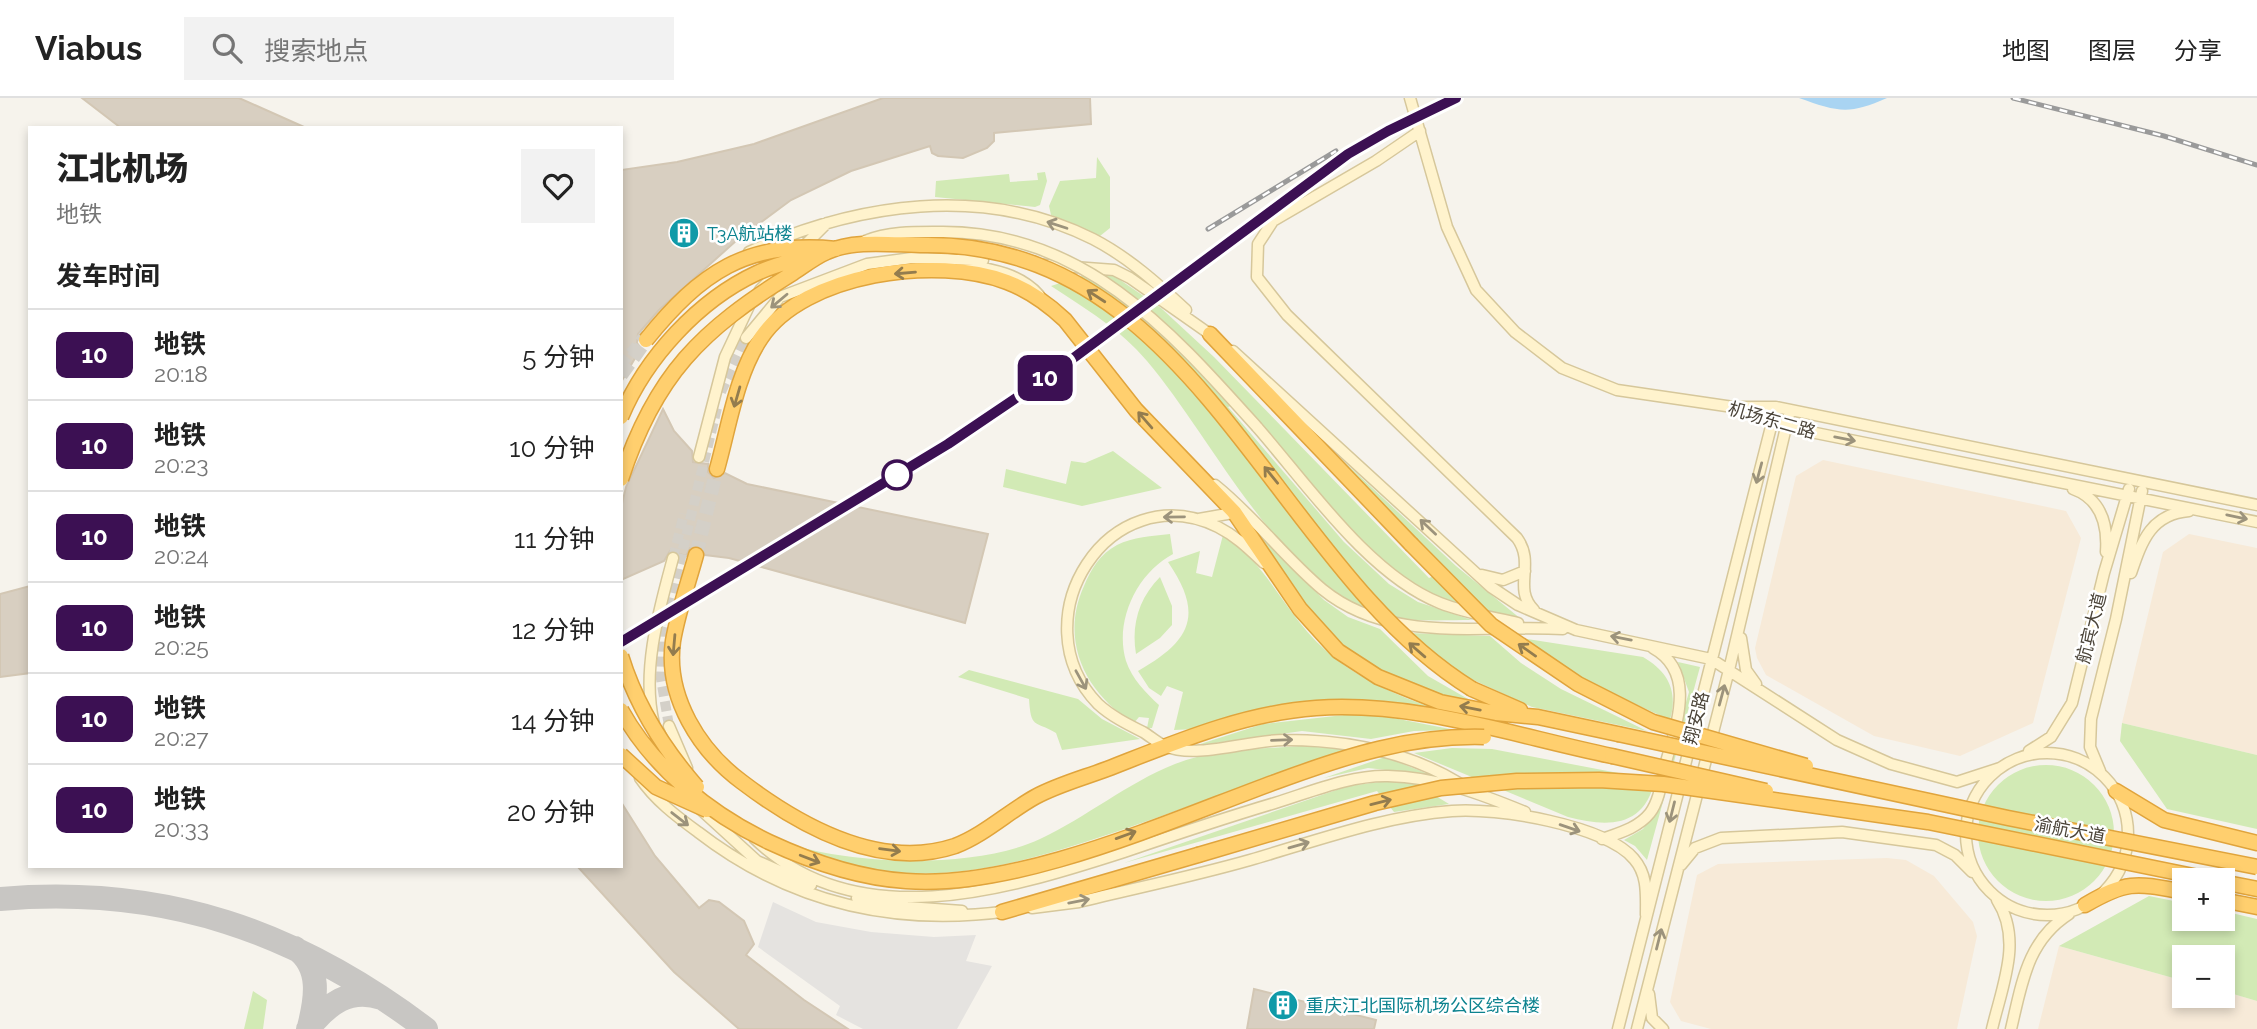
<!DOCTYPE html>
<html lang="zh">
<meta charset="utf-8">
<style>
:root{--surface:#fff;--page:#f2f2f2;--text:#222;--muted:#767676;--line:#e0e0e0}
body{margin:0;font-family:Raleway,"Noto Sans SC",sans-serif;background:var(--page);color:var(--text);height:100vh;display:flex;flex-direction:column;font-size:26px;white-space:nowrap}
*{box-sizing:border-box;margin:0}
p{font-size:23px;color:var(--muted)}
.icon{flex:none;width:38px;height:38px;fill:none;stroke:currentColor;stroke-width:2;stroke-linecap:round;stroke-linejoin:round}
.map{position:relative;flex:1;overflow:hidden}
.panel{position:absolute;left:28px;top:28px;width:595px;height:742px;display:flex;flex-direction:column;background:var(--surface);border-radius:0px;box-shadow:0 4px 10px #0003}
.panel>*{flex:none}
.badge{padding:0 14px;border-radius:10px;font-size:24px;line-height:46px}
.buttons{position:absolute;left:2172px;top:770px;display:grid;gap:14px}
.buttons a{display:grid;place-items:center;width:63px;height:63px;border-radius:0px;background:var(--surface);box-shadow:0 4px 10px #0003;font-size:35px}
.map>.badge{position:absolute;translate:-50% -50%;box-shadow:0 0 0 4px #fff}
h2{padding:0 28px;font-size:26px;line-height:63px}
.round{display:grid;place-items:center;flex:none;width:74px;height:74px;border-radius:0px;background:var(--page)}
.head{display:flex;align-items:center;justify-content:space-between;height:119px;padding:0 28px}
h1{font-size:33px;font-weight:800;line-height:52px}
ul{padding:0;list-style:none}
li{display:flex;align-items:center;gap:21px;height:91px;padding:0 28px;border-top:2px solid var(--line)}
li div{flex:1}
li b{display:block;font-size:26px}
li em{font-style:normal}
li .badge{min-width:77px;font-weight:700;text-align:center}
header{display:flex;align-items:center;gap:42px;box-sizing:border-box;height:98px;padding:0 35px;background:var(--surface);border-bottom:2px solid var(--line)}
header strong{font-size:33px}
nav{display:flex;gap:38px;margin-inline-start:auto;font-size:24px}
.search{width:490px;height:63px;background:var(--page);display:flex;align-items:center;gap:18px;box-sizing:border-box;padding:0 24px;border-radius:0px;color:var(--muted);font-size:26px}
.map>svg:first-child{display:block}
.commercial{fill:#f7ead8}
.green{fill:#d2eab5}
.parking{fill:#e5e3e0}
.water{fill:#a9d4f2}
.lines{fill:none;stroke-linecap:round;stroke-linejoin:round}
.taxiway{stroke:#c8c6c3;stroke-width:24}
.building{fill:#d8cfc1;stroke:#d3c7b4;stroke-width:2}
.secondary-tunnel{stroke:#d4d0c8;stroke-width:10;stroke-dasharray:10 5;stroke-linecap:butt}
.highway-tunnel{stroke:#d4d0c8;stroke-width:14;stroke-dasharray:14 7;stroke-linecap:butt}
.secondary-casing{stroke:#d6c79b;stroke-width:13}
.highway-casing{stroke:#e0a43c;stroke-width:17}
.secondary{stroke:#fff3cd;stroke-width:10}
.highway{stroke:#ffcf6e;stroke-width:14}
.rail-casing{stroke:#9a9a9a;stroke-width:5}
.rail{stroke:#fff;stroke-width:2.5;stroke-dasharray:8;stroke-linecap:butt}
.secondary-bridge-casing{stroke:#d6c79b;stroke-width:13;stroke-linecap:butt}
.highway-bridge-casing{stroke:#e0a43c;stroke-width:17;stroke-linecap:butt}
.secondary-bridge{stroke:#fff3cd;stroke-width:10}
.highway-bridge{stroke:#ffcf6e;stroke-width:14}
.oneway{stroke:#9c937c}
.oneway2{stroke:#937c4e}
.line-casing{stroke:#fff;stroke-width:16}
.line{stroke:#3c1053;stroke-width:10}
.stop-dot{fill:#fff;stroke:#3c1053;stroke-width:3.5}
.labels{text-anchor:middle;dominant-baseline:central;stroke-width:5;stroke-linejoin:round;paint-order:stroke}
.culture-label{font-size:18px;fill:#0d838f;stroke:#fff;text-anchor:start}
.street-label{font-size:18px;fill:#4b4439;stroke:#fff}
</style>
<header>
<strong>Viabus</strong>
<div class="search"><svg class="icon" aria-label="search" viewBox="0 0 24 24"><circle cx="10" cy="10" r="6"/><path d="M15 15l6 6"/></svg>搜索地点</div>
<nav><a>地图</a><a>图层</a><a>分享</a></nav>
</header>
<div class="map">
<svg width="2257" height="931" viewBox="0 0 2257 931">
<rect width="100%" height="100%" fill="#f6f3ec"/>
<!-- commercial -->
<path class="commercial" d="M1823,362L2066,413L2081,440L2033,625L1960,658L1874,638L1766,577L1757,560L1755,550L1796,378Z
M2189,436L2257,450V657L2122,625L2163,454Z
M1887,760L1906,762L1934,778L1973,824L1977,838L1957,931H1711L1681,923L1670,904L1697,777L1718,766Z
M2059,848L2184,883V898H2222L2223,893L2257,903V931H2038Z"/>
<!-- green -->
<path class="green" d="M1097,59L1110,79V130L1100,138L1051,117L1049,108L1060,83L1096,80Z
M1045,74L1047,83L1040,107L1035,109L935,99L936,83L1009,76L1010,84L1038,82L1037,75Z
M1094,174L1110,175L1161,210L1214,259L1429,480L1446,473L1295,318L1456,468L1521,521C1491,515 1460,511 1432,498C1364,465 1291,363 1240,304L1228,309L1344,444L1389,486L1418,504L1472,522C1437,522 1394,526 1362,510C1270,465 1211,339 1147,263C1120,231 1086,211 1051,188Z
M1113,353L1162,390L1082,408L1003,389L1006,371L1066,386L1071,363L1085,365Z
M1170,436L1173,456C1137,475 1114,523 1126,563C1132,581 1146,595 1159,607L1152,630H1147L1149,620L1139,619L1134,625C1086,596 1059,543 1084,488C1091,471 1100,456 1117,447C1133,439 1152,438 1170,436Z
M1223,437C1257,458 1276,495 1300,525C1341,578 1402,601 1464,620L1379,605L1196,631L1174,632L1183,594L1167,588L1161,598L1149,590L1138,573C1190,543 1205,518 1168,464L1200,453L1196,475L1212,479Z
M1260,438L1324,502L1348,519L1380,531L1428,578L1475,605C1369,593 1310,526 1260,438Z
M1160,479L1172,508V527L1160,540L1136,556C1131,527 1139,500 1160,479Z
M1409,535L1490,538L1521,565L1561,591L1647,633L1532,609L1456,574Z
M1521,540L1643,559C1669,574 1678,594 1670,622L1574,578Z
M1678,564L1700,569L1647,762L1635,748L1624,742L1643,731L1654,716L1689,594Z
M969,572L1078,601L1102,621L1140,641L1062,652L1056,635C1034,622 1031,631 1029,601L958,579Z
M1353,616L1378,617L1455,632L1414,633L1371,641L1302,633L1194,648L1263,626Z
M2122,625L2257,657V731L2167,711L2120,643Z
M1301,648L1347,651C1283,674 1219,697 1156,720C1038,761 920,805 800,749C864,767 979,770 1040,741C1087,719 1127,685 1175,666C1213,651 1260,651 1301,648Z
M1452,650L1492,651L1655,682C1644,731 1606,729 1568,719L1414,655Z
M1385,659L1431,677L1368,670L1324,680Z
M1978 735a68 68 0 1 1 136 0a68 68 0 1 1-136 0Z
M1387,683L1416,686L1449,706L1394,714L1377,693L1124,765L1348,688Z
M2149,798L2184,805V821H2222L2223,813L2257,821V903L2223,893L2222,859H2184V883L2059,848Z
M253,893L267,902L263,931H244Z"/>
<!-- parking -->
<path class="parking" d="M773,804L816,824L871,834L934,839L976,837L966,863L992,868L957,931H863L836,917L840,908L758,849Z"/>
<!-- water -->
<path class="water" d="M1799,0H1887C1849,17 1838,14 1799,0Z"/>
<g class="lines">
<!-- taxiway -->
<path class="taxiway" d="M0,801C165,787 296,833 426,931
M295,850C322,869 316,901 309,929
M308,931C328,906 349,889 382,900"/>
</g>
<!-- building -->
<path class="building" d="M82,0H239L304,29L121,30Z
M883,0H1090L1091,26L994,35V43L987,50L963,60L938,58L932,55L930,48L851,73L791,102L737,142L659,212L638,236L637,245L641,250L621,284V72L677,64L754,46Z
M663,311L674,333L692,353L693,364L708,366V374L714,380L725,375L747,386L988,436L965,525L729,460L705,457L698,448L690,450L686,458L670,453L664,463L621,482V410L626,389Z
M30,488V575L0,579V496Z
M621,704L655,758L699,810L709,802L719,804L744,823L754,846L746,857L804,902L848,931H739L674,874L577,768H621Z
M1254,891L1376,922L1374,931H1247Z"/>
<g class="lines">
<!-- secondary-tunnel -->
<path class="secondary-tunnel" d="M621,267L648,232
M721,294L746,240
M673,460L684,416
M669,628L661,581L662,538L717,310"/>
<!-- highway-tunnel -->
<path class="highway-tunnel" d="M621,277L646,242
M696,457L717,371"/>
<!-- secondary casing -->
<g class="secondary-casing">
<path id="secondary" d="M1410,0L1447,129L1476,192L1515,234L1562,270L1617,292L1733,309L1786,329L2257,424
M1420,33L1376,63L1273,123L1258,146L1257,179L1287,217L1517,440C1536,466 1512,490 1534,512
M802,150L827,125
M749,154C857,105 983,86 1093,141C1128,159 1158,186 1186,212
M962,166C991,171 1019,175 1039,197
M1034,166L1114,172L1130,180L1214,239
M760,192L785,166
M746,240L780,199L867,166L912,160L983,162
M1233,253L1491,489L1518,507L1576,532L1711,561L1837,642L1891,666L1957,684L2000,670
M1739,309H1776L2257,407
M1257,329C1307,386 1369,477 1440,505C1465,515 1492,519 1518,525
M699,359L725,259L749,208
M1215,387C1255,419 1284,459 1322,491C1390,547 1482,526 1563,531
M2073,391C2101,401 2108,426 2106,454
M1199,421L1238,414
M1264,465C1249,451 1236,438 1218,429C1109,376 1017,522 1098,606C1111,618 1127,626 1143,634C1150,638 1157,645 1165,648C1197,662 1251,641 1286,642C1347,642 1406,653 1459,685
M2131,475C2142,443 2151,416 2189,413
M1482,477L1503,482L1525,473
M1741,540L1746,572L1756,586
M654,626C641,573 659,512 673,460
M669,628L687,670
M2029,653L2051,639L2072,605L2104,475L2129,391
M1966 736a81 81 0 1 1 162 0a81 81 0 1 1-162 0Z
M2100,673L2090,649L2091,621L2116,521L2142,393
M640,680C655,702 676,718 698,734C790,805 894,829 1009,813
M699,710L757,763L811,787
M754,740C855,839 1006,792 1124,754C1174,737 1224,720 1275,705C1311,694 1350,677 1388,678C1437,679 1481,696 1525,714
M1602,741C1619,735 1638,730 1650,715C1660,702 1662,680 1666,664C1676,627 1697,574 1653,550
M1681,767L1695,750L1721,740L1842,734L1936,747L1955,757L1972,774
M857,800L907,809L962,813
M1032,810L1079,804C1136,790 1194,778 1250,762C1316,743 1384,718 1452,713C1495,709 1606,727 1634,761C1648,777 1646,797 1646,817
M1649,896L1652,920L1663,931
M1618,931L1776,309
M1637,931L1729,572L1790,312
M1992,931C2002,888 2023,842 1997,802
M2011,931C2022,885 2027,843 2069,816"/>
</g>
<!-- highway casing -->
<g class="highway-casing">
<path id="highway" d="M1210,236L1411,446
M717,371C729,329 736,277 761,240C804,175 938,157 1007,184C1028,192 1049,207 1065,222L1136,312L1234,414L1300,511L1338,553L1378,579L1440,604L1496,615L1538,619L1618,636
M696,457C688,486 678,514 673,543C665,599 700,653 742,684C800,728 880,773 955,748C984,737 1008,714 1035,699C1057,687 1083,680 1107,671C1174,645 1243,615 1316,610C1416,603 1515,638 1612,658
M1472,591L1520,612
M2116,693L2164,722L2257,745
M2222,784L2257,791
M2222,802L2257,809
M2085,807C2128,782 2136,785 2184,794
M1002,814L1198,757"/>
</g>
<!-- secondary -->
<use href="#secondary" class="secondary"/>
<!-- highway -->
<use href="#highway" class="highway"/>
<!-- rail casing -->
<g class="rail-casing">
<path id="rail" d="M2013,0L2164,38L2257,67
M1208,131L1336,53
M1220,150C1295,94 1369,37 1456,0"/>
</g>
<!-- rail -->
<use href="#rail" class="rail"/>
<!-- secondary-bridge casing -->
<g class="secondary-bridge-casing">
<path id="secondary-bridge" d="M865,143C890,133 917,134 943,134C1084,134 1170,232 1257,329"/>
</g>
<!-- highway-bridge casing -->
<g class="highway-bridge-casing">
<path id="highway-bridge" d="M646,242C700,175 747,142 836,151
M621,319C646,259 699,202 757,175C774,167 792,163 809,158
M621,381C655,277 701,232 793,175C804,168 815,159 827,154C855,141 894,147 924,147C1198,144 1273,469 1472,591
M1411,446L1491,527L1578,586L1653,624L1806,668
M621,558C636,607 663,650 697,689
M621,612C653,670 710,716 769,744C812,764 859,780 906,783C1018,792 1173,721 1278,683C1346,658 1411,637 1484,639
M1618,636L2008,720L2257,769
M621,657L656,689L707,712
M1612,658L1766,693
M1198,757L1375,705L1441,690L1517,683L1599,682L1663,686L1928,724L2213,782"/>
</g>
<!-- secondary-bridge -->
<use href="#secondary-bridge" class="secondary-bridge"/>
<!-- highway-bridge -->
<use href="#highway-bridge" class="highway-bridge"/>
</g>
<!-- one-way arrows -->
<defs><path id="oneway-shaft" d="M-6 0H5M1.5-3L5.5 0L1.5 3" fill="none" stroke-width="1.6" stroke-linecap="round" stroke-linejoin="round" transform="scale(1.75)"/></defs>
<g class="oneway">
<use href="#oneway-shaft" transform="translate(1057 127) rotate(-162)"/>
<use href="#oneway-shaft" transform="translate(779 203) rotate(140)"/>
<use href="#oneway-shaft" transform="translate(1845 341) rotate(11)"/>
<use href="#oneway-shaft" transform="translate(1759 375) rotate(105)"/>
<use href="#oneway-shaft" transform="translate(1174 419) rotate(179)"/>
<use href="#oneway-shaft" transform="translate(2237 419) rotate(12)"/>
<use href="#oneway-shaft" transform="translate(1428 429) rotate(-137)"/>
<use href="#oneway-shaft" transform="translate(1621 540) rotate(-169)"/>
<use href="#oneway-shaft" transform="translate(1081 582) rotate(61)"/>
<use href="#oneway-shaft" transform="translate(1722 597) rotate(-75)"/>
<use href="#oneway-shaft" transform="translate(1282 642) rotate(-2)"/>
<use href="#oneway-shaft" transform="translate(1672 714) rotate(104)"/>
<use href="#oneway-shaft" transform="translate(680 721) rotate(38)"/>
<use href="#oneway-shaft" transform="translate(1570 730) rotate(19)"/>
<use href="#oneway-shaft" transform="translate(1299 747) rotate(-16)"/>
<use href="#oneway-shaft" transform="translate(1079 803) rotate(-11)"/>
<use href="#oneway-shaft" transform="translate(1659 841) rotate(-76)"/>
</g>
<g class="oneway2">
<use href="#oneway-shaft" transform="translate(905 175) rotate(175)"/>
<use href="#oneway-shaft" transform="translate(1096 198) rotate(-147)"/>
<use href="#oneway-shaft" transform="translate(737 299) rotate(106)"/>
<use href="#oneway-shaft" transform="translate(1145 322) rotate(-131)"/>
<use href="#oneway-shaft" transform="translate(1271 377) rotate(-129)"/>
<use href="#oneway-shaft" transform="translate(674 547) rotate(95)"/>
<use href="#oneway-shaft" transform="translate(1417 552) rotate(-139)"/>
<use href="#oneway-shaft" transform="translate(1527 552) rotate(-145)"/>
<use href="#oneway-shaft" transform="translate(1470 610) rotate(-169)"/>
<use href="#oneway-shaft" transform="translate(1381 704) rotate(-14)"/>
<use href="#oneway-shaft" transform="translate(1126 737) rotate(-20)"/>
<use href="#oneway-shaft" transform="translate(890 752) rotate(7)"/>
<use href="#oneway-shaft" transform="translate(810 761) rotate(21)"/>
</g>
<g class="lines">
<!-- line casing -->
<g class="line-casing">
<path id="line" d="M621,544L948,346L1056,273L1348,56L1388,33L1456,0"/>
</g>
<!-- line -->
<use href="#line" class="line"/>
</g>
<!-- icons -->
<defs>
<g id="building-disc" transform="scale(1.575)"><circle r="9.5" fill="#0f9aa8" stroke="#fff"/><path d="M-4-6H4V6H1V3H-1V6H-4ZM-2.5-4.3h1.7v1.8h-1.7ZM.8-4.3h1.7v1.8H.8ZM-2.5-1h1.7V.8h-1.7ZM.8-1h1.7V.8H.8Z" fill="#fff"/></g>
</defs>
<g fill-rule="evenodd">
<use href="#building-disc" x="684" y="135"/>
<use href="#building-disc" x="1283" y="907"/>
</g>
<!-- markers -->
<circle class="stop-dot" cx="897" cy="377" r="14"/>
<g class="labels">
<!-- culture labels -->
<g class="culture-label">
<text x="707" y="135">T3A航站楼</text>
<text x="1306" y="907">重庆江北国际机场公区综合楼</text>
</g>
<!-- street labels -->
<g class="street-label">
<text transform="translate(1772 322) rotate(16)">机场东二路</text>
<text transform="translate(2091 530) rotate(-76)">航宾大道</text>
<text transform="translate(1696 620) rotate(-76)">翔安路</text>
<text transform="translate(2070 732) rotate(11)">渝航大道</text>
</g>
</g>
</svg>
<div class="buttons">
<a>+</a>
<a>−</a>
</div>
<b class="badge" style="left:1045px;top:280px;background:#3c1053;color:#fff">10</b>
<section class="panel">
<div class="head"><div><h1>江北机场</h1><p>地铁</p></div><a class="round"><svg class="icon" aria-label="heart" viewBox="0 0 24 24"><path d="M12 20l-8-8c-3-5 5-10 8-4 3-6 11-1 8 4z"/></svg></a></div>
<h2>发车时间</h2>
<ul>
<li><span class="badge" style="background:#3c1053;color:#fff">10</span><div><b>地铁</b><p>20:18</p></div><em>5 分钟</em></li>
<li><span class="badge" style="background:#3c1053;color:#fff">10</span><div><b>地铁</b><p>20:23</p></div><em>10 分钟</em></li>
<li><span class="badge" style="background:#3c1053;color:#fff">10</span><div><b>地铁</b><p>20:24</p></div><em>11 分钟</em></li>
<li><span class="badge" style="background:#3c1053;color:#fff">10</span><div><b>地铁</b><p>20:25</p></div><em>12 分钟</em></li>
<li><span class="badge" style="background:#3c1053;color:#fff">10</span><div><b>地铁</b><p>20:27</p></div><em>14 分钟</em></li>
<li><span class="badge" style="background:#3c1053;color:#fff">10</span><div><b>地铁</b><p>20:33</p></div><em>20 分钟</em></li>
</ul>
</section>
</div>
